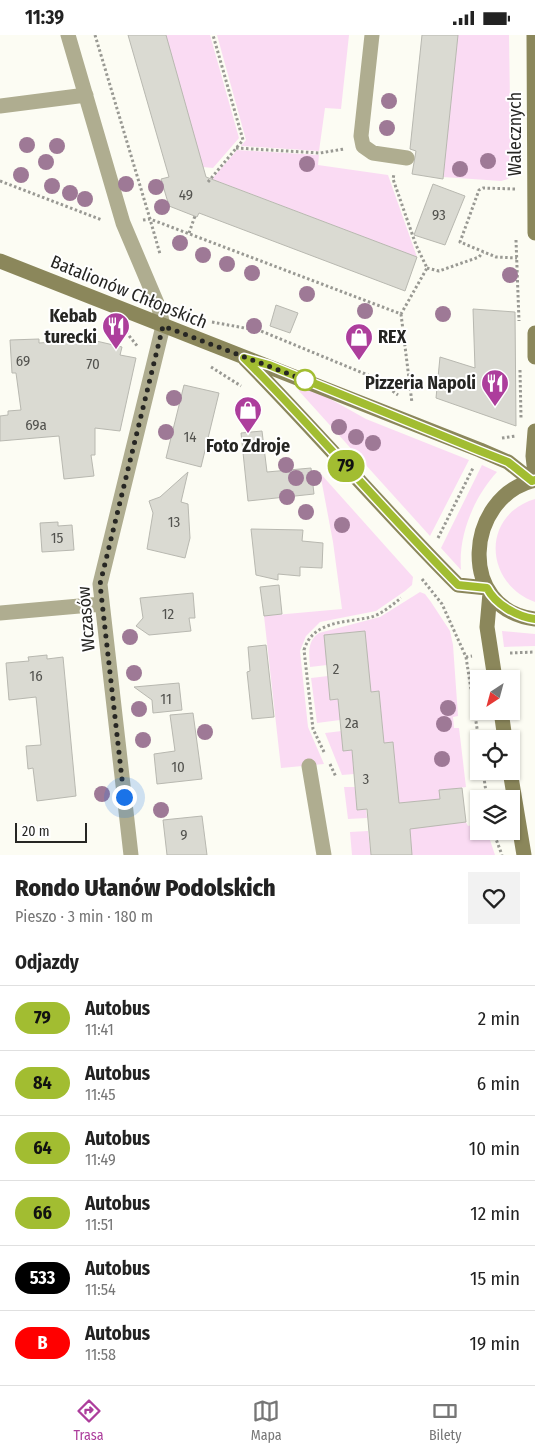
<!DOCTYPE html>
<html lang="pl">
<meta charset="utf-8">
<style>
:root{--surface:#fff;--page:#f2f2f2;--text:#222;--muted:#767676;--line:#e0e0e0;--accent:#ad3e9c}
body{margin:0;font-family:"Fira Sans Condensed",sans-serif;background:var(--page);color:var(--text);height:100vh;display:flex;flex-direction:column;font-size:19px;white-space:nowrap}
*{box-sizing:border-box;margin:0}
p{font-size:16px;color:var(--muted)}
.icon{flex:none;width:28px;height:28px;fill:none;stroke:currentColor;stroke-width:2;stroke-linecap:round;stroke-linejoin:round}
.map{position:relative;height:820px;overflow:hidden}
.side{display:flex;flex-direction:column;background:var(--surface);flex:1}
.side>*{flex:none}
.badge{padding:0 10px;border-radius:16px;font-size:18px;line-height:32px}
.needle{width:32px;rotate:216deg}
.tools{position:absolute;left:470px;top:635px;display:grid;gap:10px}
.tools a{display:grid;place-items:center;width:50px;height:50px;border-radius:0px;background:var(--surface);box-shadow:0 1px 4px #0004;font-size:25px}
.scale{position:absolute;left:15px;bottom:12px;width:72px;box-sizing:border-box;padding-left:5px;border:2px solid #262623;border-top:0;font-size:14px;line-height:18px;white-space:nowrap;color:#262623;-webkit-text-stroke:4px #fff;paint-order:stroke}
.you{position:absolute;width:25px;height:25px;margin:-12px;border:4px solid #fff;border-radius:50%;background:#1a73e8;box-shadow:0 0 0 8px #1a73e833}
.map>.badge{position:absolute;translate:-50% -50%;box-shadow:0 0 0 2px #fff}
h2{padding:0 15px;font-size:19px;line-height:45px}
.round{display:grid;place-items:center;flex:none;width:52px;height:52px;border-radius:0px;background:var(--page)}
.head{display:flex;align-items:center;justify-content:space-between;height:85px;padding:0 15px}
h1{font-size:24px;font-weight:800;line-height:38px}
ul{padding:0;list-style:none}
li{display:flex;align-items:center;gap:15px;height:65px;padding:0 15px;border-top:1px solid var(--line)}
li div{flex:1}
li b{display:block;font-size:19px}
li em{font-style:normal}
li .badge{min-width:55px;font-weight:700;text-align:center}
.status{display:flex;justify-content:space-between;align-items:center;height:35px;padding:0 25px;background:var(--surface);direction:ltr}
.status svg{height:14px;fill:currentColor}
.tabs{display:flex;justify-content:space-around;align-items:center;height:70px;border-top:1px solid var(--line);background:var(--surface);font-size:14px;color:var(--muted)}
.tabs a{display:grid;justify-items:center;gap:2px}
.tabs .current{color:var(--accent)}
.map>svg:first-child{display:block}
.green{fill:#fadbf3}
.building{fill:#dadad2;stroke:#b8b8b0}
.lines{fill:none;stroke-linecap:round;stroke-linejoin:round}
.path{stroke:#999993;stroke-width:3;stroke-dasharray:2.5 2.5;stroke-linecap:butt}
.street{stroke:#afad90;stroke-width:15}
.secondary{stroke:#8b875b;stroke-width:15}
.tree{fill:#9e7996}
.line-casing{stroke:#fff;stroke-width:11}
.line{stroke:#a2bd31;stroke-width:8}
.walk{stroke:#262623;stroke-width:5;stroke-dasharray:0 9}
.stop-dot{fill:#fff;stroke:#a2bd31;stroke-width:2.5}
.labels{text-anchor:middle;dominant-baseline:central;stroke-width:4;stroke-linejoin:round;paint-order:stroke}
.number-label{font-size:15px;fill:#53534f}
.street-label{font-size:18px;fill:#262623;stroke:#fff}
.poi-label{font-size:18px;font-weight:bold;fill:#262623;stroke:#fff;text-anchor:end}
</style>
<div class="status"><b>11:39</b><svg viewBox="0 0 49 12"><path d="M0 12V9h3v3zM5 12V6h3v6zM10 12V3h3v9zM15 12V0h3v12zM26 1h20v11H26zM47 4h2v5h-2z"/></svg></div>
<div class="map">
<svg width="535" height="820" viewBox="0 0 535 820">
<rect width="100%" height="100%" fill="#fcfcf3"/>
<!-- green -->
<path class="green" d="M166,0H210L239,103L213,133L203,132Z
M217,0H349L341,74L325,73L319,116L241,111L246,105Z
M458,0H509L511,140L508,144L501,146L443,142Z
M237,115L319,120L318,130L388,140L417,222L212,144Z
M298,350L307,351L366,384L469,425L430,501L299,356Z
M482,430L497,437C474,462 458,500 461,535L441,513Z
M320,438L413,542L412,550L405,556L376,576L320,587L306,601L300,616L308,692L324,729L281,733L264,581L342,574L333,507Z
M535,464V567C484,548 481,480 535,464Z
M420,557L425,559L431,567L450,596L453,610L458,681L453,682L454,693H459L466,752L440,756L444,790L466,787L468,791L476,789L479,796H487L495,820H412L407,767L399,768L384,708L379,656L371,657L327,630L310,632C309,618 307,606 319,598L380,582Z
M502,596L535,599V611L504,612Z
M328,641L330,665L338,664L340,685L317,688L311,643Z
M342,696L343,716L352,715L354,739L342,740L325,698Z
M344,752H355L357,775L366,774L367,783L348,784Z
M368,796L371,820H352L350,797Z"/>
<!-- building -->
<path class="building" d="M128,0H166L206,142L417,222L405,256L199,178L197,182L169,171L161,144L169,142Z
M422,0H458L443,144L412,139L416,116L410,114Z
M433,149L465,161L445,210L414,200Z
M276,270L298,278L290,298L270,291Z
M473,274L515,277L516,391L436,363L440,322L475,333Z
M39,304V308L73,306L91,310L92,305L122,312L120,320L136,323L120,396L95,393V420H91L94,441L64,444L59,401L0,406V381L8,380V376L21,375L16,338H12L10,305Z
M184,350L219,358L201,432L166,423Z
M262,396L267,437L311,433L314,459L248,466L241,398Z
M188,437L181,467L188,469L190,503L185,523L147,514L153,478L149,466L160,462Z
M58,487V491L72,490L74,515L42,517L40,488Z
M251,494L303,495L302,506L323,508L322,533L300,532V541L278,539V545L256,540Z
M279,550L282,579L264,581L260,552Z
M193,558L195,583H189L191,596L149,600L136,591L143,583L140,563Z
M365,596L371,657L379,656L384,708L393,707L399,768L440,764L439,755L462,753L466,787L410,794L412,820H371L367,774L357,775L352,715L343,716L338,664L330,665L324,600Z
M266,610L274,682L252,684L247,637L250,636L248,612Z
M47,620V624L63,622L76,761L37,766L33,733L28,734L26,711L41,710L36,662L9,665L6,628L29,626L28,622Z
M179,648L182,675L153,678L152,665L134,652Z
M193,678L202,744L157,749L154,719L175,716L170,680Z
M202,781L207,820H167L163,785Z"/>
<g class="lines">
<!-- path -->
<path class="path" d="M95,0L150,184L401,279L427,233L416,210L393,144L394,139
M236,113L320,118L344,114
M0,146L102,185
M208,147L243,105L213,0
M515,154L483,153L479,155L460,207L496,222L517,223
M143,185L150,184L160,219
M189,198L195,181
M516,205L519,286
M427,233L439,236L479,222L483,217
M401,279L412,368
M212,287L261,296L375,343L398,360
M126,297L138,312
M211,332L241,351
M520,335L521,383
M502,403L516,401
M438,503L473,433
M422,544L442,569L466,622L472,621
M510,618L535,617
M466,622L479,706
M324,717L313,694L304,615C313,585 346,588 371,582C382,579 392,570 401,563
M330,729L336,742
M483,736L487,764
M493,796L502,820"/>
<!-- street -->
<path class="street" d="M68,0L123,188L159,273L163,291L100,549L131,820
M372,0L361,101L363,111L373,118L407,123
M0,71L86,60
M0,578L102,569
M309,731L324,820"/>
<!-- secondary -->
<path class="secondary" d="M534,0L535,198
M0,226L480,415L508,427L532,446
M535,298V322
M245,324C318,398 385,477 458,550L487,553
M535,396L533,421L535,439
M535,445C464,462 457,575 535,584
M490,558L487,592L495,644
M501,676L505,704
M510,736L524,820"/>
</g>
<!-- trees -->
<g class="tree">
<circle cx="389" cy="66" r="8"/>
<circle cx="387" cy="93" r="8"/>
<circle cx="27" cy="110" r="8"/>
<circle cx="57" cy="111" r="8"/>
<circle cx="488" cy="126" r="8"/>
<circle cx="46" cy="127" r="8"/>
<circle cx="307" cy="129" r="8"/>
<circle cx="460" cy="134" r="8"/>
<circle cx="21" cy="140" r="8"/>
<circle cx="126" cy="149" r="8"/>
<circle cx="52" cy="151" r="8"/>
<circle cx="156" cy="152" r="8"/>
<circle cx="70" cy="158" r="8"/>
<circle cx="85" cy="164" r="8"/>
<circle cx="162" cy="172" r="8"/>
<circle cx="180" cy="208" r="8"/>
<circle cx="203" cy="220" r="8"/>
<circle cx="227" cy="229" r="8"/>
<circle cx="252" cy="238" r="8"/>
<circle cx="510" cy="240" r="8"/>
<circle cx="307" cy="259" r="8"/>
<circle cx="365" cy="276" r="8"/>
<circle cx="443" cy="279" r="8"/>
<circle cx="254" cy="291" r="8"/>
<circle cx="174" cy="363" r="8"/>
<circle cx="339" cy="392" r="8"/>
<circle cx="166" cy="397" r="8"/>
<circle cx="356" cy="402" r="8"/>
<circle cx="373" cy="408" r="8"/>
<circle cx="286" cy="430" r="8"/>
<circle cx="296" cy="443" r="8"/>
<circle cx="314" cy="443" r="8"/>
<circle cx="287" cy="462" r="8"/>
<circle cx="306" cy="477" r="8"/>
<circle cx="342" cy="490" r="8"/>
<circle cx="130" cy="602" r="8"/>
<circle cx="134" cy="638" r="8"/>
<circle cx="448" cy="673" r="8"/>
<circle cx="139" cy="674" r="8"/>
<circle cx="444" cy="689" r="8"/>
<circle cx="205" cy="697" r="8"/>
<circle cx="143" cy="705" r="8"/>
<circle cx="442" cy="724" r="8"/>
<circle cx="102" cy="759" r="8"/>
<circle cx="161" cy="775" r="8"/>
</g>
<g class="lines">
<!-- line casing -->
<g class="line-casing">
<path id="line" d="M535,445L532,446L508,427L480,416L269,330L244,323C318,397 385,477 458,550L487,553C495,569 517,582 535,584"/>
</g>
<!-- line -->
<use href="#line" class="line"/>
<!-- walk -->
<path class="walk" d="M124,762L100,549L163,291L305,345"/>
</g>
<!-- icons -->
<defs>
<g id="restaurant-pin" transform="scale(1.4375)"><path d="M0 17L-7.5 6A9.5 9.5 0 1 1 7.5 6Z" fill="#ad3e9c" stroke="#fff"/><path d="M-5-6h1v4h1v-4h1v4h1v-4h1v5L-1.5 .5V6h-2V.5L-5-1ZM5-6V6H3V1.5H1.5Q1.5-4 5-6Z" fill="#fff"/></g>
<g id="shop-pin" transform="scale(1.4375)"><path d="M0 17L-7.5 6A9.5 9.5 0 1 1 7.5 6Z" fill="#ad3e9c" stroke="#fff"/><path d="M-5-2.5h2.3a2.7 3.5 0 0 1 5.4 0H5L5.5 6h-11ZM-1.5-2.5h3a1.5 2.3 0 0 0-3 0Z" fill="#fff"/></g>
</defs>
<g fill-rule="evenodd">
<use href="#restaurant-pin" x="116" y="291"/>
<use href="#shop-pin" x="359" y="302"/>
<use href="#restaurant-pin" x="495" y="348"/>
<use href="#shop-pin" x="248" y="375"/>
</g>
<!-- markers -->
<circle class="stop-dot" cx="305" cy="345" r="10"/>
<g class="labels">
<!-- number labels -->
<g class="number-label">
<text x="186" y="160">49</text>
<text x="439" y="180">93</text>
<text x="23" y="326">69</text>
<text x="93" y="329">70</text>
<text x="36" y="390">69a</text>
<text x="190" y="402">14</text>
<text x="174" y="487">13</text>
<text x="57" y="503">15</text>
<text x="168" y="579">12</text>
<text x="336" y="634">2</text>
<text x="36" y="641">16</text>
<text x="166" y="664">11</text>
<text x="352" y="688">2a</text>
<text x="178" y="732">10</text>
<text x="366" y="744">3</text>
<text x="184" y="800">9</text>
</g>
<!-- street labels -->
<g class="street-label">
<text transform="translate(515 99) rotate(-90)">Walecznych</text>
<text transform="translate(129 257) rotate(22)">Batalionów Chłopskich</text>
<text transform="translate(86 584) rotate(-95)">Wczasów</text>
</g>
<!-- poi labels -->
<g class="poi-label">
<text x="97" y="281">Kebab<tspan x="97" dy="21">turecki</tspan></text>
<text x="378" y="302" text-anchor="start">REX</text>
<text x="476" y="348">Pizzeria Napoli</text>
<text x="248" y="411" text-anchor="middle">Foto Zdroje</text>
</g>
</g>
</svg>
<div class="tools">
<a><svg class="needle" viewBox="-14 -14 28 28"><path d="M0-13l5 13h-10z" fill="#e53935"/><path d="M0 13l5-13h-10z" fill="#767676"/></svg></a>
<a><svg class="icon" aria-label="locate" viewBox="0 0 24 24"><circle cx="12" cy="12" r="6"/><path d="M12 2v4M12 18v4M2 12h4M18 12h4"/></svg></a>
<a><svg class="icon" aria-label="layers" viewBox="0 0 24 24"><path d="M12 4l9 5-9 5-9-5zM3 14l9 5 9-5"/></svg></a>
</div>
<div class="scale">20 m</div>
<div class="you" style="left:124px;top:762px"></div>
<b class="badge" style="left:346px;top:431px;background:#a2bd31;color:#111">79</b>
</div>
<section class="side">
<div class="head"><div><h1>Rondo Ułanów Podolskich</h1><p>Pieszo · 3 min · 180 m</p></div><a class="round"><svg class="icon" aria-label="heart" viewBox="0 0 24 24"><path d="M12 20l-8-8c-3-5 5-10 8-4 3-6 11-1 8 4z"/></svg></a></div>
<h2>Odjazdy</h2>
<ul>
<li><span class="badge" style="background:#a2bd31;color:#111">79</span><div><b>Autobus</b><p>11:41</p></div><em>2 min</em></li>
<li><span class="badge" style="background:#a2bd31;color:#111">84</span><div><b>Autobus</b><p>11:45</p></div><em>6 min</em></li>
<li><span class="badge" style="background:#a2bd31;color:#111">64</span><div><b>Autobus</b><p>11:49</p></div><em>10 min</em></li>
<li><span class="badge" style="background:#a2bd31;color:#111">66</span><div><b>Autobus</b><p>11:51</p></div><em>12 min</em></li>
<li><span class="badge" style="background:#000;color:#fff">533</span><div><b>Autobus</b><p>11:54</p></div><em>15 min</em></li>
<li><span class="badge" style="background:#f00;color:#fff">B</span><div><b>Autobus</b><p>11:58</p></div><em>19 min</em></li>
</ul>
</section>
<nav class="tabs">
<a class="current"><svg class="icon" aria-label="directions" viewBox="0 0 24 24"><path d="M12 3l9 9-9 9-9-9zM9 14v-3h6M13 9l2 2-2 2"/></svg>Trasa</a>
<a><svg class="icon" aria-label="map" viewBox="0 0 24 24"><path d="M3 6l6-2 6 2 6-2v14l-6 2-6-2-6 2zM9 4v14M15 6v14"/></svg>Mapa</a>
<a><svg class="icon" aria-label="tickets" viewBox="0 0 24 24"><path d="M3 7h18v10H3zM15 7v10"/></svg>Bilety</a>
</nav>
